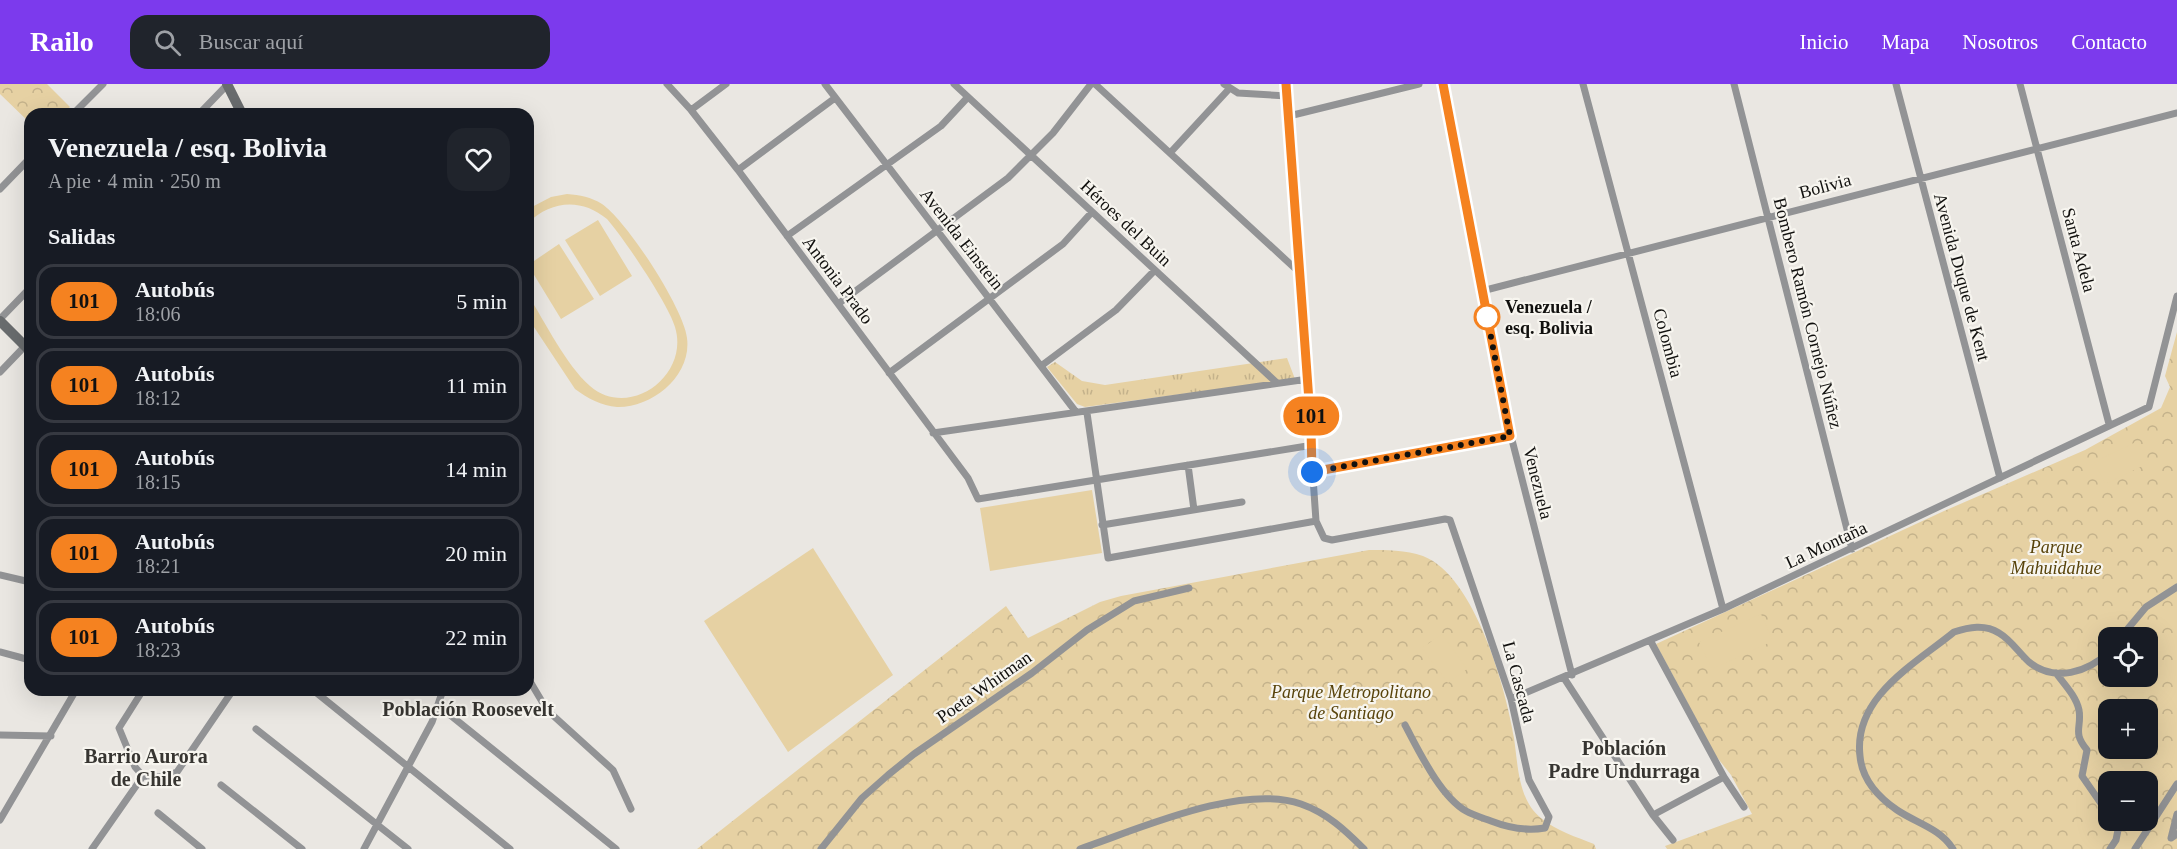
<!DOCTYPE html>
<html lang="es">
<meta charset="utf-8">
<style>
:root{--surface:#171b24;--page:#20242c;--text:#f1f3f6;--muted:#9ea1a6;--line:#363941;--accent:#7c3aed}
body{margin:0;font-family:"Times New Roman",serif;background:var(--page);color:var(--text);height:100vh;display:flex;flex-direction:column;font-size:22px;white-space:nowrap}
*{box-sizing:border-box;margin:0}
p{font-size:20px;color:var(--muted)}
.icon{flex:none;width:33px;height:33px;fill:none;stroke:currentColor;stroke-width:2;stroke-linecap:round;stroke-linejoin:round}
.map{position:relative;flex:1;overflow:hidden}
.side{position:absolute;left:24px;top:24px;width:510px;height:588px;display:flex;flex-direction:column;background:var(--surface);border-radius:18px;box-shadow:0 6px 24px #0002}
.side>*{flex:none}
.badge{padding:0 12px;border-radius:20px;font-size:21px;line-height:39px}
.controls{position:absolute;left:2098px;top:543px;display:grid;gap:12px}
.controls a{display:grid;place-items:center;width:60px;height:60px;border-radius:12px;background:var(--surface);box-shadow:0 6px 24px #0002;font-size:30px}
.you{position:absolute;width:30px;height:30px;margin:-15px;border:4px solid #fff;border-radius:50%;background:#1a73e8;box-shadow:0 0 0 9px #1a73e833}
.map>.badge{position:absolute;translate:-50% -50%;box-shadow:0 0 0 3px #fff}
h2{padding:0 24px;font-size:22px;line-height:54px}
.round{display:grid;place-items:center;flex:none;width:63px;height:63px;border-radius:18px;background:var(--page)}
.summary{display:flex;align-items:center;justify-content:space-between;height:102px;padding:0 24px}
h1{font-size:28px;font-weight:700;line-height:45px}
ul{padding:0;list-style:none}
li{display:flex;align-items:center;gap:18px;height:75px;margin:0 12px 9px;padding:0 12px;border:3px solid var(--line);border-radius:18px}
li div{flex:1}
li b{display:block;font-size:22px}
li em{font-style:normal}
li .badge{min-width:66px;font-weight:700;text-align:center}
header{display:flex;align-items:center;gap:36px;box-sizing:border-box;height:84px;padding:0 30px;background:var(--accent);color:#fff}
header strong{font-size:28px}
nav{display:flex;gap:33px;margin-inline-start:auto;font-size:21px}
.search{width:420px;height:54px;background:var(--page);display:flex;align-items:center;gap:15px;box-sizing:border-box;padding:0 21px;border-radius:18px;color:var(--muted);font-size:22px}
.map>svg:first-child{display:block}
.grass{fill:url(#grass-tufts)}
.park{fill:url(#park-crowns);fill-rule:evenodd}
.garden{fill:#e6d1a3}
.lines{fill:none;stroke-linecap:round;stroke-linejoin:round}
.street{stroke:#929395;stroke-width:7}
.secondary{stroke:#696c6e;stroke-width:10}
.line-casing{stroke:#fff;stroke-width:14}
.line{stroke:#f58220;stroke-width:9}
.walk{stroke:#11100e;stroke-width:6;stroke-dasharray:0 10.8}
.stop-dot{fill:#fff;stroke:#f58220;stroke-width:3}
.labels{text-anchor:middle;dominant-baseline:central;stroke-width:4.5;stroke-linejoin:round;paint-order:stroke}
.street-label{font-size:18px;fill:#11100e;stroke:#f7f5ef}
.stop-label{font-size:18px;font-weight:bold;fill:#11100e;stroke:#f7f5ef;text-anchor:start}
.park-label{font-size:18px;font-style:italic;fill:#58430a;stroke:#f7f5ef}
.neighbourhood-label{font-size:20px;font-weight:bold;fill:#373531;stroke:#f7f5ef}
</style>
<header>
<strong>Railo</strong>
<div class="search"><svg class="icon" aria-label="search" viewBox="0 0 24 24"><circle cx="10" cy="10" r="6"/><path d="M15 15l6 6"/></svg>Buscar aquí</div>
<nav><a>Inicio</a><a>Mapa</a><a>Nosotros</a><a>Contacto</a></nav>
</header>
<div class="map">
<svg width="2177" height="765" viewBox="0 0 2177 765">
<defs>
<pattern id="grass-tufts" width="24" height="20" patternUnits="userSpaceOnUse" patternTransform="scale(1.5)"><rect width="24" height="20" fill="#e6d1a3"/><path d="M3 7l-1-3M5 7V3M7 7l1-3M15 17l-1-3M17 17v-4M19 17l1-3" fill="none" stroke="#c4b28b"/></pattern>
<pattern id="park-crowns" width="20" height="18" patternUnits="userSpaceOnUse" patternTransform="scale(1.5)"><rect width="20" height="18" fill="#e6d1a3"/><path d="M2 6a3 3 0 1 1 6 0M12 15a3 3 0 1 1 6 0" fill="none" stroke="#c4b28b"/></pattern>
</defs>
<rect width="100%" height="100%" fill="#eae7e2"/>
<!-- grass -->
<path class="grass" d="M1287,274L1295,295L1085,323L1077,320L1047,283L1055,278L1082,297L1105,301Z"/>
<!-- park -->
<path class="park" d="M0,0H47L70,23L62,30H30V39L0,10Z
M2177,248V765H1667L1665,762L1752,730L1731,691L1716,672L1656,560L1944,427L2085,366L2161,324L2170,303L2165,292ZM2109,554H2148V592H2109ZM2109,626H2148V664H2109ZM2109,698H2148V736H2109Z
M1369,466C1386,466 1406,466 1423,472C1475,492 1506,605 1514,654C1518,681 1518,716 1541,734C1556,747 1577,753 1594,760L1596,765H697L1006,522L1028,554L1100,518L1121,512Z"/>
<!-- garden -->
<path class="garden" d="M567,110C580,111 591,113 602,120C627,137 684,225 687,254C692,292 652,324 617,323C602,322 587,314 575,305L528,234V211C545,238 566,281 590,302C629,336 690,292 675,243C669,221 623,153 607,135C582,114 551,116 528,139L530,124L551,113Z
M598,136L632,192L600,212L565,156Z
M559,160L594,215L561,235L528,181Z
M2138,357L2149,379L2105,400L2094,378Z
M1092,406L1102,469L990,487L980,424Z
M813,464L893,591L788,668L704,537Z
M1761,530L1773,557L1712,585L1699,558Z
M1442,550L1467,585L1448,599L1422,564Z"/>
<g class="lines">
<!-- street -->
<path class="street" d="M667,0L691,26L738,86L968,394L978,415L1313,361
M825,0L1076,328
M954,0L1277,299
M1095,0L1300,189
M1224,0L1238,9L1287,12
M1286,0L1316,437L1324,454L1332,456L1445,435L1450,436L1511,615L1529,696L1549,733L1545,744C1527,747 1509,744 1491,737C1483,734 1473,731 1466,727C1440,712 1419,667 1405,641
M1443,0L1511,352L1572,591
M1583,0L1723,525
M1734,0L1852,465
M1896,0L2000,394
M2020,0L2109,340
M691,26L726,0
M73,30L103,0
M199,30L227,1
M1289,32L1419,0
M1170,69L1229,5
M738,86L835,14
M0,105L30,74
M787,152L941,42L968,13
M1482,207L2177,29
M838,220L1008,94L1053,49L1091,0
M0,235L30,204
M1041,282L1116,226L1155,186
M0,288L25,262
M889,289L1063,160L1092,128
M1087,329L1108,474L1316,437
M933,349L1308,295
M1188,381L1194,426
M1312,388L1511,352
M1102,441L1242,418
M0,491L30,498
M2120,554L2146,523L2177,503
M1650,556L1724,693L1744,723
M0,568L30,576
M2056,589C2064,600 2076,612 2079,626C2082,644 2072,648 2087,666L2082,692L2109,731
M528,594L547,626L613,686L631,725
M1564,594L1653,731L1673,756
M313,606L510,765
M1511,615L1723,525L2149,323L2177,212
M439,622L616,765
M256,645L408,765
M0,651L51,652
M143,692L164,693L177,688L233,606
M143,692L135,683L119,644L143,606
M221,701L302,765
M158,729L202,765
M2177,730L2171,754L2177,750
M1653,731L1724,693
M0,736L76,606
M92,765L143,692
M364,765L432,638L443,606
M821,765L862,714L888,691L914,670L1032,589L1087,546L1134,517L1189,504
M1080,765C1139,745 1241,699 1301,720C1327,729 1345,746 1364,765
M1953,765C1940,744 1916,739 1897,726C1878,713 1862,696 1860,672C1853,613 1915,580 1954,548C1969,543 1985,540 1999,549C2011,556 2019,569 2029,578C2055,599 2088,588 2109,568
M2110,765L2116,756L2119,741L2114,736
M2135,765L2177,700"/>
<!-- secondary -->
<path class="secondary" d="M227,0L242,30
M0,237L30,267"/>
</g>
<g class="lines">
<!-- line casing -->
<g class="line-casing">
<path id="line" d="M1286,0L1311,345L1312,388L1510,352L1443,0"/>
</g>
<!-- line -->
<use href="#line" class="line"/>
<!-- walk -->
<path class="walk" d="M1312,388L1510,352L1486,227L1487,233"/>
</g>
<!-- markers -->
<circle class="stop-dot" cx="1487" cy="233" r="12"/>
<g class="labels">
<!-- street labels -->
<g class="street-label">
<text transform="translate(1825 102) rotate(-15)">Bolivia</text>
<text transform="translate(1126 139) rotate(43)">Héroes del Buin</text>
<text transform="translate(962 155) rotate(52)">Avenida Einstein</text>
<text transform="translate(2079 166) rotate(75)">Santa Adela</text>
<text transform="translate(1962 193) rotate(75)">Avenida Duque de Kent</text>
<text transform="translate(838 196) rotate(53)">Antonia Prado</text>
<text transform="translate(1808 229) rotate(76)">Bombero Ramón Cornejo Núñez</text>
<text transform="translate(1668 259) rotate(75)">Colombia</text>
<text transform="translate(1538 399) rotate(76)">Venezuela</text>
<text transform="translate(1826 461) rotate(-25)">La Montaña</text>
<text transform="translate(1519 598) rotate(75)">La Cascada</text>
<text transform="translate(984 603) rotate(-35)">Poeta Whitman</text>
</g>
<!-- stop labels -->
<g class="stop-label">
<text x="1505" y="223">Venezuela /<tspan x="1505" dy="21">esq. Bolivia</tspan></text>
</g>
<!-- park labels -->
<g class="park-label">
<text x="2056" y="463">Parque<tspan x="2056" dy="21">Mahuidahue</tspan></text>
<text x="1351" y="608">Parque Metropolitano<tspan x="1351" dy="21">de Santiago</tspan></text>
</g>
<!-- neighbourhood labels -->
<g class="neighbourhood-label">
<text x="468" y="625">Población Roosevelt</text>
<text x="1624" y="664">Población<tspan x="1624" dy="23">Padre Undurraga</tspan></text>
<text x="146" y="672">Barrio Aurora<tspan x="146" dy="23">de Chile</tspan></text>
</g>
</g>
</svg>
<div class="controls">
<a><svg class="icon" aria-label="locate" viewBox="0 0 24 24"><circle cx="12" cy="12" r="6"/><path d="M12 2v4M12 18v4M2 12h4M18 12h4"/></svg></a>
<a>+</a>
<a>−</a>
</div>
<div class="you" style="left:1312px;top:388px"></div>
<b class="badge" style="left:1311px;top:332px;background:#f58220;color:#111">101</b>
<section class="side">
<div class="summary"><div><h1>Venezuela / esq. Bolivia</h1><p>A pie · 4 min · 250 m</p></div><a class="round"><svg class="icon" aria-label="heart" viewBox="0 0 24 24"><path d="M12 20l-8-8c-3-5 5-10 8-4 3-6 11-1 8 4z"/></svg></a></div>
<h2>Salidas</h2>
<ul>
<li><span class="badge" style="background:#f58220;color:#111">101</span><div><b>Autobús</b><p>18:06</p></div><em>5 min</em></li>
<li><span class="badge" style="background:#f58220;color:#111">101</span><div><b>Autobús</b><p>18:12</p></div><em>11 min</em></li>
<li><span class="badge" style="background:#f58220;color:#111">101</span><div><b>Autobús</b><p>18:15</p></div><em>14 min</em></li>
<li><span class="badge" style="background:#f58220;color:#111">101</span><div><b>Autobús</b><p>18:21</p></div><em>20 min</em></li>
<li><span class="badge" style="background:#f58220;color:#111">101</span><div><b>Autobús</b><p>18:23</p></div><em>22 min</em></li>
</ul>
</section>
</div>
